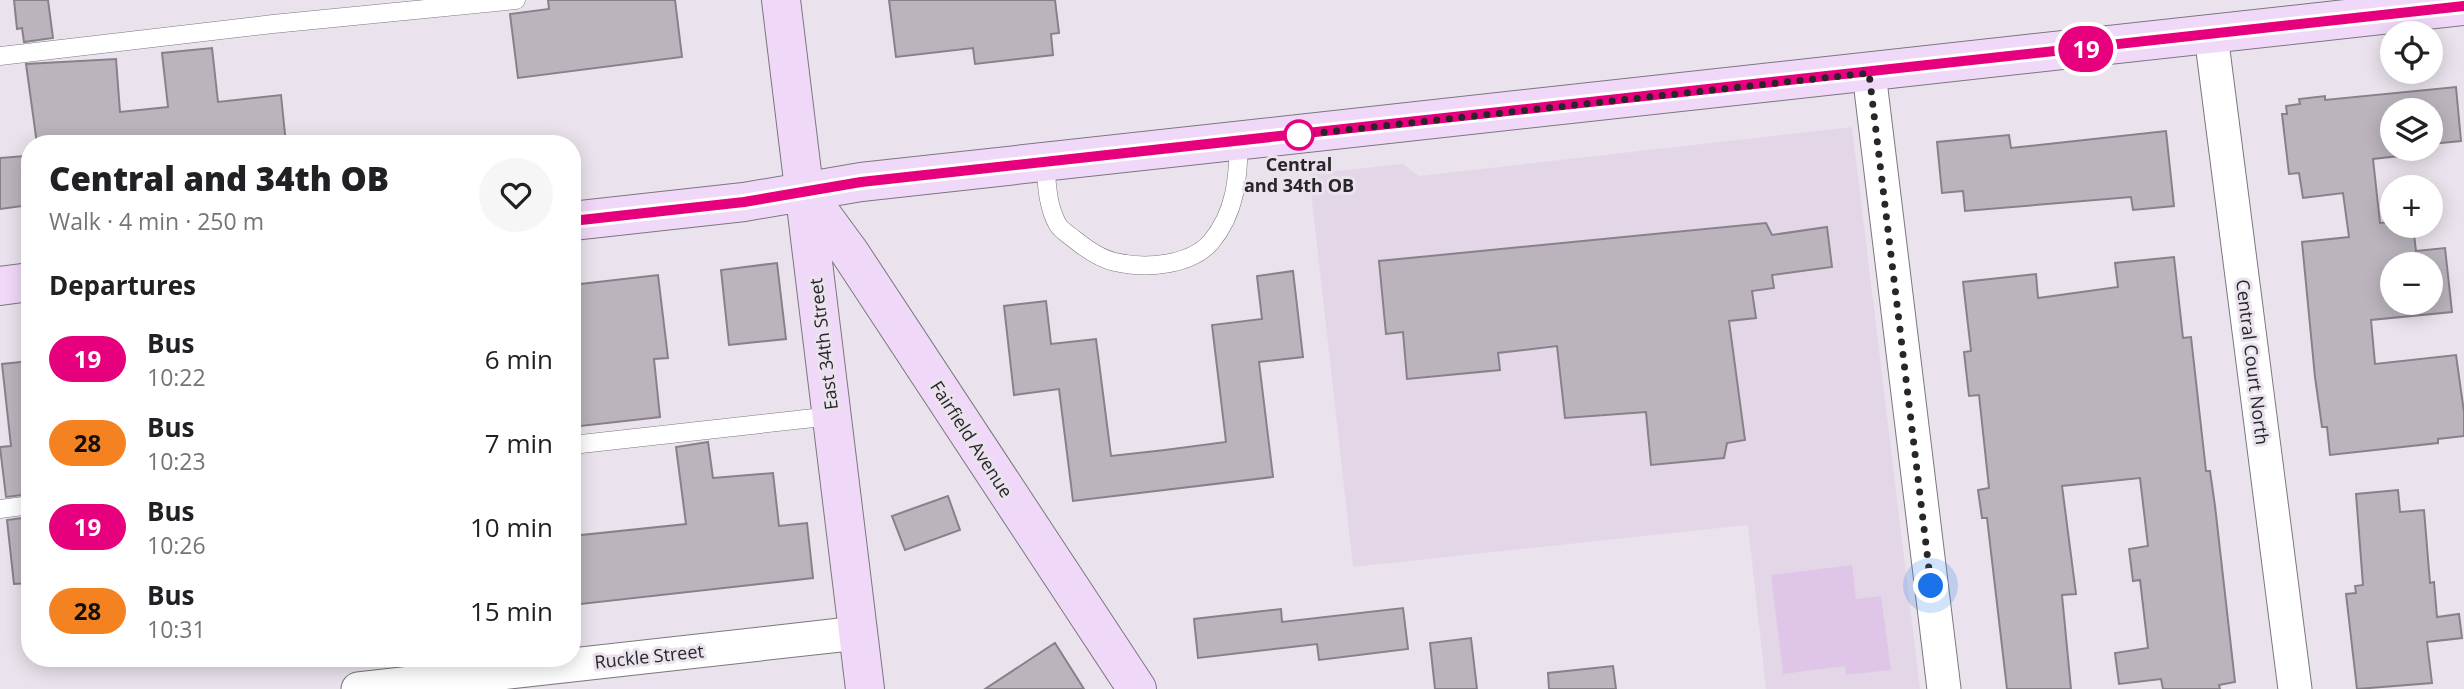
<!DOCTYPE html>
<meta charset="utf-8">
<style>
:root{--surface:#fff;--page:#f6f6f6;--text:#202124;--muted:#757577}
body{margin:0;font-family:"Open Sans",sans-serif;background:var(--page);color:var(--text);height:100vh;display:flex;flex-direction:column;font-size:26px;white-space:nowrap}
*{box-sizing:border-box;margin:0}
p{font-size:23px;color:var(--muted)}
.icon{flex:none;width:38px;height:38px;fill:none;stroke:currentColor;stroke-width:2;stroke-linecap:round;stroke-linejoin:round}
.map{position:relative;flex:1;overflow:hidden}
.details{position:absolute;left:21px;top:135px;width:560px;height:532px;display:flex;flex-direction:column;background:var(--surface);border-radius:28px;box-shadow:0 4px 18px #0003}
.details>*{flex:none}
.badge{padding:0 14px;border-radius:23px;font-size:24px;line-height:46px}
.controls{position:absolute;left:2380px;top:21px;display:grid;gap:14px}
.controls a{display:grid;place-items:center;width:63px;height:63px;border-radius:50%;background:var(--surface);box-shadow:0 4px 18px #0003;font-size:35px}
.you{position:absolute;width:35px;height:35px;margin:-18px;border:5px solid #fff;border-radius:50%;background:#1a73e8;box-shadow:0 0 0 10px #1a73e833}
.map>.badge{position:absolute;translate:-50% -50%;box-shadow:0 0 0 4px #fff}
h2{padding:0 28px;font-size:26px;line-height:63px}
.round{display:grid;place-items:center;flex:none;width:74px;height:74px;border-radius:37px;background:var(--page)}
.head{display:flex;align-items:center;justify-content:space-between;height:119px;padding:0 28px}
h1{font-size:33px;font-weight:800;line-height:52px}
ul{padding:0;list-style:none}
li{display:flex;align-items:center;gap:21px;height:84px;padding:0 28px}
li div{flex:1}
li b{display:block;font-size:26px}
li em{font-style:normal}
li .badge{min-width:77px;font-weight:700;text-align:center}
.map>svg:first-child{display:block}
.built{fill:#e3d7e7}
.green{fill:#dfc6e8}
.building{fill:#bbb4bd;stroke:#88818a;stroke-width:2;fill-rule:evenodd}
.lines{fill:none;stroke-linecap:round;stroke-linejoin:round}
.lane-casing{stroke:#7c767f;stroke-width:19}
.street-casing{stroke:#7c767f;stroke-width:35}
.secondary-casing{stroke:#7c767f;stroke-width:40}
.lane{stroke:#fff;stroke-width:18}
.street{stroke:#fff;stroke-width:33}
.secondary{stroke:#f0d9f8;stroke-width:38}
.line-casing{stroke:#fff;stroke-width:16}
.line{stroke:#e6007e;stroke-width:10}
.walk{stroke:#29262a;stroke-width:7;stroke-dasharray:0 12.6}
.stop-dot{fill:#fff;stroke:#e6007e;stroke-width:3.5}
.labels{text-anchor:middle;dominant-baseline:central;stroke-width:6;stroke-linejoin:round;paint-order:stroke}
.stop-label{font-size:18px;font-weight:bold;fill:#29262a;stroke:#eae3ed}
.street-label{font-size:18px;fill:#29262a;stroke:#eae3ed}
</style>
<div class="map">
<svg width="2464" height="689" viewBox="0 0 2464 689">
<rect width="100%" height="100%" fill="#eae3ed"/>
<!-- built -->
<path class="built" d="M1852,127L1920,689H1766L1748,525L1353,567L1309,174L1403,164L1419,176Z"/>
<!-- green -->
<path class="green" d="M1852,565L1856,599L1881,596L1891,670L1846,675L1845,666L1783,674L1771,575Z"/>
<!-- building -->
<path class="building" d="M14,0H48L53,38L24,42L22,28L17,29Z
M548,0H675L682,57L518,78L510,14L549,9Z
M889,0H1055L1059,33L1051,34L1053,55L975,64L973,48L896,57Z
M212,48L218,102L281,95L286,144H37L26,64L116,59L120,112L168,107L162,53Z
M2456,87L2461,141L2431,144V110H2392V149H2398L2399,156L2373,159L2380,223L2392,222V226H2413L2416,251L2445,248L2452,312L2371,320L2375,364L2456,355L2464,412V436L2438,439V443L2330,455L2327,427H2322L2315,377L2302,242L2349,237L2343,193L2303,198L2299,173L2289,174L2282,114H2287L2286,106L2300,104L2299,99L2325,96V100ZM2392,264H2431V303H2392Z
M2166,131L2174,206L2133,210L2131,197L1965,211L1963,191L1942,193L1937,142L2009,135L2011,148Z
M25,156L30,205L0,209V158Z
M1766,223L1772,235L1827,227L1832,267L1772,275L1774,288L1752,291L1756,318L1729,321L1745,440L1727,443L1724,458L1651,465L1646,412L1565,418L1557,346L1498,353L1500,370L1407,379L1403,332L1386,334L1379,261Z
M2174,257L2183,338L2191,337L2206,471H2210L2215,506L2235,682L2219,685L2220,689H2163L2161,679L2119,684L2115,653L2148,648L2140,580L2133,581L2129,549L2148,546L2140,478L2062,486L2076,594L2062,595L2071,689H2007L1987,518H1982L1978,490L1989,488L1979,395L1969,396L1964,352L1971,351L1963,282L2036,274L2038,298L2118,287L2115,263Z
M777,263L786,339L729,345L721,270Z
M1293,271L1303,357L1259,362L1273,477L1073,501L1059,389L1014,395L1004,306L1046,301L1051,344L1096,339L1111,456L1165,450L1226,442L1212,325L1262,319L1257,276Z
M658,275L668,358L654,359L660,417L572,427V285Z
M30,361V494L6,497L0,447L11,446L2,364Z
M708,442L713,478L773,473L779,526L807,523L813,578L572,605V536L686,524L676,447Z
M2398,490L2400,512L2424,510L2430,583L2434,582L2437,617L2459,614L2462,638L2427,642L2432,683L2357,689L2346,594L2356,593L2355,586L2363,585L2356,494Z
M948,496L960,530L905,550L892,516Z
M30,517V583L14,584L7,520Z
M1403,608L1408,649L1319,660L1317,644L1198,658L1194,619L1281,609L1282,622Z
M1471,638L1477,689H1435L1430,643Z
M1055,643L1084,689H985Z
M1613,666L1616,689H1549L1548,673Z"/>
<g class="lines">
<!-- lane casing -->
<g class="lane-casing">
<path id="lane" d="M0,56L273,24L516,0
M1045,162C1047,183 1047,206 1058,225C1061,230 1069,235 1074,239C1085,248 1101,259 1115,262C1145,269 1190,266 1211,242C1236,212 1238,178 1239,141
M572,445L832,416
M0,509L30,505"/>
</g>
<!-- street casing -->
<g class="street-casing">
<path id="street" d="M2211,35L2295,689
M1869,73L1944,689
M358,689L858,633"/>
</g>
<!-- secondary casing -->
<g class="secondary-casing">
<path id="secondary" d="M781,0L865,689
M806,193L850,253L1137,689
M572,221L744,202L861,182L2464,6
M0,286L30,282"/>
</g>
<!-- lane -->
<use href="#lane" class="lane"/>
<!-- street -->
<use href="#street" class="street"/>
<!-- secondary -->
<use href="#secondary" class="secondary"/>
</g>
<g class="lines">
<!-- line casing -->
<g class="line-casing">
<path id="line" d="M572,221L744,202L861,182L2464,6"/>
</g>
<!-- line -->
<use href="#line" class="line"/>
<!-- walk -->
<path class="walk" d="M1299,135L1869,73L1931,586"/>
</g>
<!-- markers -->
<circle class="stop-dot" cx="1299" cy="135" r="14"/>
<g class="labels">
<!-- stop labels -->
<g class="stop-label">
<text x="1299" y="164">Central<tspan x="1299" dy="21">and 34th OB</tspan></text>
</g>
<!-- street labels -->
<g class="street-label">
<text transform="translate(823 344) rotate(-97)">East 34th Street</text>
<text transform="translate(2253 362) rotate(83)">Central Court North</text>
<text transform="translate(972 439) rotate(57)">Fairfield Avenue</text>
<text transform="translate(649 656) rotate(-6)">Ruckle Street</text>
</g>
</g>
</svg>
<div class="controls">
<a><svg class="icon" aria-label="locate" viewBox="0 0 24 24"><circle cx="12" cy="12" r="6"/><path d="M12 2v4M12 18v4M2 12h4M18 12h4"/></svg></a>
<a><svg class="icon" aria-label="layers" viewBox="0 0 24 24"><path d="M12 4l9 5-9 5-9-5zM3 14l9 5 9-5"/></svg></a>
<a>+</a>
<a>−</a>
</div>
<div class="you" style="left:1931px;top:586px"></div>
<b class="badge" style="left:2086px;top:49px;background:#e6007e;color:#fff">19</b>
<section class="details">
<div class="head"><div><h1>Central and 34th OB</h1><p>Walk · 4 min · 250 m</p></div><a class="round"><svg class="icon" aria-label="heart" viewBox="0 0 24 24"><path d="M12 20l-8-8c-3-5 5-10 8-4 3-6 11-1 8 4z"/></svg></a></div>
<h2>Departures</h2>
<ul>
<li><span class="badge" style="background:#e6007e;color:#fff">19</span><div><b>Bus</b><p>10:22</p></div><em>6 min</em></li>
<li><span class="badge" style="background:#f58220;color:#111">28</span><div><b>Bus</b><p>10:23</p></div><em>7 min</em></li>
<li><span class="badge" style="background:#e6007e;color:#fff">19</span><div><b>Bus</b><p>10:26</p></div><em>10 min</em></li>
<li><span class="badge" style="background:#f58220;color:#111">28</span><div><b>Bus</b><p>10:31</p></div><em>15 min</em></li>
</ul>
</section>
</div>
